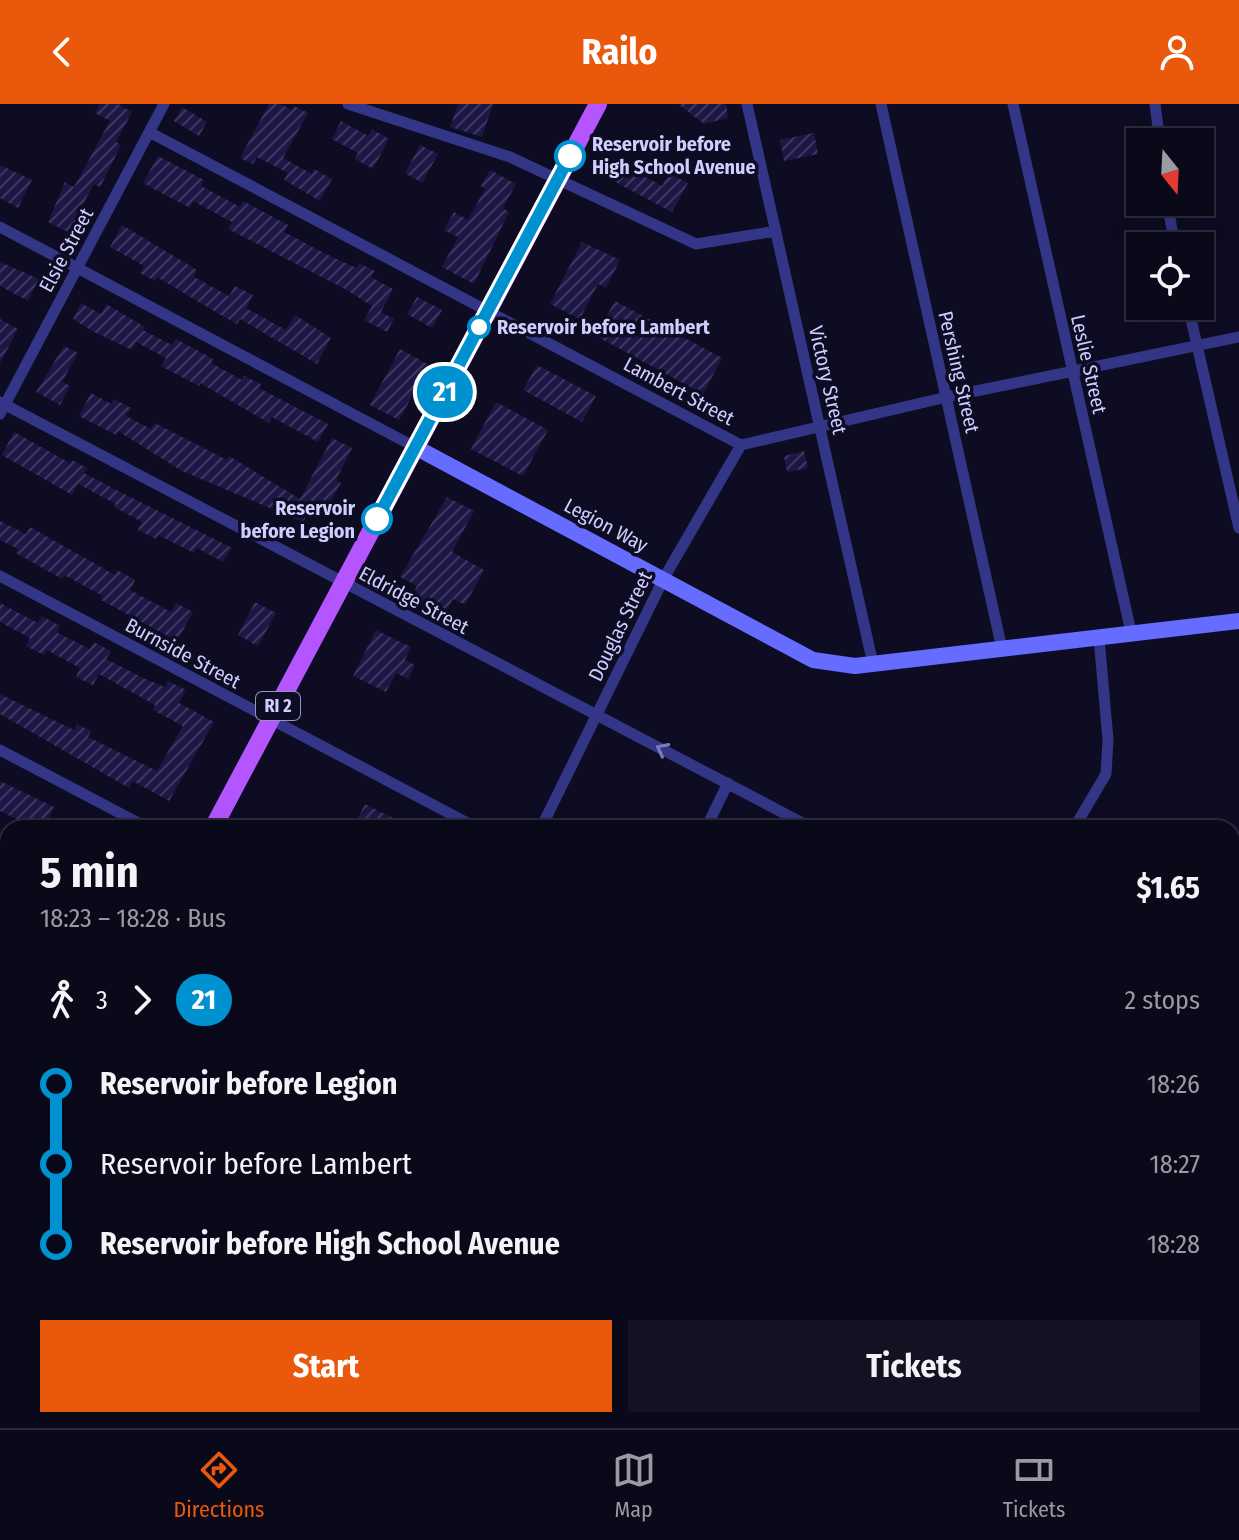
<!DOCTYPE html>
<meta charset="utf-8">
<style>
:root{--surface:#0a091a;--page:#131223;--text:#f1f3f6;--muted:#999aa2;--line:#2a2a39;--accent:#ea580c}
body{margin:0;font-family:"Fira Sans Condensed",sans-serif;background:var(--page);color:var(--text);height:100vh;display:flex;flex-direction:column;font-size:30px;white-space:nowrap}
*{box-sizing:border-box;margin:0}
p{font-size:26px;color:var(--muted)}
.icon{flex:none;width:44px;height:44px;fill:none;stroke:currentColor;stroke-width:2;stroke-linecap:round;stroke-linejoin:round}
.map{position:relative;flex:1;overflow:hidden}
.details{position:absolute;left:0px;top:716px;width:1240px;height:608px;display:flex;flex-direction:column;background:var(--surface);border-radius:24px 24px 0 0;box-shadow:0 8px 32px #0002,0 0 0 2px var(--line)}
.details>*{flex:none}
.badge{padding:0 16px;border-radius:26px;font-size:28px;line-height:52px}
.needle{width:52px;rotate:162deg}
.controls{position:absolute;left:1126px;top:24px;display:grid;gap:16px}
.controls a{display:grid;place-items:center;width:88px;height:88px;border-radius:0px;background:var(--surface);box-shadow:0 8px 32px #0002,0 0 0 2px var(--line);font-size:40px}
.map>.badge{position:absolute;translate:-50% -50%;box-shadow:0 0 0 4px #fff}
.legs{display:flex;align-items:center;gap:12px;height:88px;padding:0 40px;font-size:26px}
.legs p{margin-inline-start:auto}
.head{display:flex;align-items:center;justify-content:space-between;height:136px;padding:0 40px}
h1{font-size:44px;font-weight:700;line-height:60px}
.cta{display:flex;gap:16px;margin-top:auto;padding:16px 40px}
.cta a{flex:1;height:92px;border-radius:0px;background:var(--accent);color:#fff;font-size:32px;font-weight:700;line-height:92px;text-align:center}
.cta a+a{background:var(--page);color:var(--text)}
ul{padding:0 40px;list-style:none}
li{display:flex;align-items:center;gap:28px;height:80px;font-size:30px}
li i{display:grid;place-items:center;width:12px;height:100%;margin:0 10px;background:currentColor}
li i::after{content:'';width:20px;height:20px;margin:-10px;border:6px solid;border-radius:50%;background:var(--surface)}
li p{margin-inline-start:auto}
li:first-child i{background:linear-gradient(#0000 50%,currentColor 0)}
li:last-child i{background:linear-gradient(currentColor 50%,#0000 0)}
header{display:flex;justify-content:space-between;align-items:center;height:104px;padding:0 40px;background:var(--accent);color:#fff;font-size:36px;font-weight:700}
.tabs{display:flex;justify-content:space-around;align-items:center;height:112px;border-top:2px solid var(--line);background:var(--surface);font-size:22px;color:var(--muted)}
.tabs a{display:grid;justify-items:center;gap:4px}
.tabs .selected{color:var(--accent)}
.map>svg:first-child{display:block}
.forest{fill:url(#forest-firs)}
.park{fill:url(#park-crowns)}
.pitch{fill:#0f2d2a}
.water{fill:#082346}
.building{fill:url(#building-hatch)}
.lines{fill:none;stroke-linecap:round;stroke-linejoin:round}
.street{stroke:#333686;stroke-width:11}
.secondary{stroke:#656cff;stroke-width:16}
.primary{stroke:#b455ff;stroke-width:18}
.oneway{stroke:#7a7abc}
.line-1-casing{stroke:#fff;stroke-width:18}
.line-1{stroke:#0092d0;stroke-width:12}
.stop-1-dot{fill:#fff;stroke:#0092d0;stroke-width:4}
.labels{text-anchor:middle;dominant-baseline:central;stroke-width:7;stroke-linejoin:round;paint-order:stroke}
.shield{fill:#0e0c23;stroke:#9694bd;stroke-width:2}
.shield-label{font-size:18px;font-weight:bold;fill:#d0ceff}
.stop-label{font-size:20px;font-weight:bold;fill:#d0ceff;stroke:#0e0c23;text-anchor:start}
.street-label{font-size:20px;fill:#d0ceff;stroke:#0e0c23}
</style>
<header><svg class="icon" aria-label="back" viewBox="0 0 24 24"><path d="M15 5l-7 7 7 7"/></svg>Railo<svg class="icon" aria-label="person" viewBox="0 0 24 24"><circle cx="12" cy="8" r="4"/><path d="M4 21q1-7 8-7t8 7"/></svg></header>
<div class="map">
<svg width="1239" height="1324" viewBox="0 0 1239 1324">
<defs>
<pattern id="forest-firs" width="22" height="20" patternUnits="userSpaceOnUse" patternTransform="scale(2)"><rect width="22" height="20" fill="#0f2d2a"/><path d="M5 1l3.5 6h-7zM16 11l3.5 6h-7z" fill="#314a4a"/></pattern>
<pattern id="park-crowns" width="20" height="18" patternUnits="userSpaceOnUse" patternTransform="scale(2)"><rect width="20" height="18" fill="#0f2d2a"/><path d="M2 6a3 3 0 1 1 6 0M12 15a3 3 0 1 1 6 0" fill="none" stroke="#314a4a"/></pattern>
<pattern id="building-hatch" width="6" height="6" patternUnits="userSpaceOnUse" patternTransform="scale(2)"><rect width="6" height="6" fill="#1d1745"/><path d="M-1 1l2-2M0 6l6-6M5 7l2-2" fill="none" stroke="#3d3861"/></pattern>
</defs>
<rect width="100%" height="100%" fill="#0e0c23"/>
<!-- forest -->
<path class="forest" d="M1232,755H1239V918L1232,919Z"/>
<!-- park -->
<path class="park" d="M810,1316H1116L1096,1324H809Z"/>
<!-- pitch -->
<path class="pitch" d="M872,1316H926L944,1324H872Z"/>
<!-- water -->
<path class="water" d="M1239,1169V1324H1204L1196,1316H1232V1172Z"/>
<!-- building -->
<path class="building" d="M100,0H118L132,8L116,38L121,41L109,66L100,83L94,80L75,115L79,117L72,130L48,118L65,78L74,83L110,17L95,9Z
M269,0H280L292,6L294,2L308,9L283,54L312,70L314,65L332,75L320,97L284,76L288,69L257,53L253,60L240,54Z
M458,0H493L482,33L450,23Z
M678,0H726L728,14L704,20Z
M182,3L207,18L199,32L174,17Z
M341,17L368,32L372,25L389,35L373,65L355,55L358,49L332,35Z
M814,29L818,50L784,57L780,36Z
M420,41L438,50L422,79L405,69Z
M158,52L204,76L201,82L240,103L243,97L288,121L284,128L326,150L356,164L359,159L375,167L371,173L393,185L381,208L394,215L387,228L364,216L372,202L345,185L228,125L232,118L193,97L190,104L143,79Z
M614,56L662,82L669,69L688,79L672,108L604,72Z
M0,61L32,76L18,104L0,94Z
M490,66L516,80L503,104L509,108L474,180L442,163L458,133L444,126L454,108L468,116L485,85L481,82Z
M122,121L197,166L194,173L229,192L235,182L253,191L246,204L286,226L295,211L331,234L317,260L240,215L237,220L219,210L157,173L155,177L140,169L144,162L110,143Z
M582,138L620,156L606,184L598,180L580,215L550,200Z
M0,158L39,175L28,197L0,182Z
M417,193L442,206L432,224L407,210Z
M615,197L722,254L703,290L596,232Z
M81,199L101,210L106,200L145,223L143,226L172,241L176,235L213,255L211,259L242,276L244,272L261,280L259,284L328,320L318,338L272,313L269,319L200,279L199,282L161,262L166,254L136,238L132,246L92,227L73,215Z
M0,215L18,225L0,259Z
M64,242L78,249L62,278L70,282L60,301L36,288Z
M400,245L429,261L399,316L370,301Z
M537,261L596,292L582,318L523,286Z
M91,289L111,300L114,295L131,304L126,312L151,325L155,319L227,356L229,352L300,395L332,334L352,344L336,376L341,379L325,409L312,402L303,418L182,367L118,327L116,331L79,312Z
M496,298L548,326L523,372L471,345Z
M14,328L70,359L72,356L87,364L84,369L122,389L232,444L223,458L197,444L194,449L158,431L156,435L138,426L142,418L114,403L116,400L78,380L72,391L2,351Z
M804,347L808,364L787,368L784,352Z
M447,393L474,407L452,448L484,466L465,501L453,495L443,512L411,494L417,482L400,473Z
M0,417L26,430L30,423L115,471L117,466L135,476L130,486L171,508L176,499L193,508L177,537L101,496L103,492L64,471L62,475L16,449L18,445L0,436Z
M255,498L276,509L258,542L238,531Z
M0,499L38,519L42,512L60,522L56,528L90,545L94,538L111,547L106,555L143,574L165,583L168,577L186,586L179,599L214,618L169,697L133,677L129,684L0,610V590L74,626L77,620L91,627L88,633L157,667L183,622L153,606L155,601L99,570L93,581L76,573L80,564L47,546L44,551L26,542L30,534L0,518Z
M376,526L411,543L405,556L415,561L408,575L396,569L386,588L353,572Z
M0,677L54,703L44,724H35L0,707Z
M365,700L393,714L388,724H353Z"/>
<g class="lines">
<!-- street -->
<path class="street" d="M348,0L510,53L696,140L776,127
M747,0L873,560
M881,0L1002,545
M1013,0L1131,528
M1155,0L1160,38
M149,28L741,341L947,293L1239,233
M1167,98L1175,142
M0,123L415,343
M1188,202L1239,424
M0,298L812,724
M0,310L164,0
M0,472L477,724
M0,646L148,724
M541,724L664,474L741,341
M706,724L728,679
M1074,724L1106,670L1108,636L1099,534
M0,821L8,825
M1232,925L1239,924
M0,994L8,999
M1232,1059L1239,1058
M0,1134L8,1139
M0,1283L8,1289
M50,1316L63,1324
M291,1316L304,1324"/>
<!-- secondary -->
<path class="secondary" d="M415,343L813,556L855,562L1239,517
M663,1324L667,1316"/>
<!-- primary -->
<path class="primary" d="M213,724L598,0
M0,1124L8,1110"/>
</g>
<!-- one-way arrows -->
<defs><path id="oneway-chevron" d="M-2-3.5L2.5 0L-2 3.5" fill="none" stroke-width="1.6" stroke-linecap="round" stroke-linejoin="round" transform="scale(2)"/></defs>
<use class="oneway" href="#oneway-chevron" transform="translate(662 645) rotate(-153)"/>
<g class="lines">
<!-- line-1 casing -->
<g class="line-1-casing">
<path id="line-1" d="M377,415L570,52"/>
</g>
<!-- line-1 -->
<use href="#line-1" class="line-1"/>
</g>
<!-- markers -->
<g class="stop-1-dot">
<circle cx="570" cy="52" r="14"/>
<circle cx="479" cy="223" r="10"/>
<circle cx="377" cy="415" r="14"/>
</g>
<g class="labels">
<!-- shield labels -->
<rect class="shield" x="256" y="588" width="44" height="28" rx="6"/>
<g class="shield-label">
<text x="278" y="602">RI 2</text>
</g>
<!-- stop labels -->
<g class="stop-label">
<text x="592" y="40">Reservoir before<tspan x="592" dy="23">High School Avenue</tspan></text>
<text x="497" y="223">Reservoir before Lambert</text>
<text x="355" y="404" text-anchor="end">Reservoir<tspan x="355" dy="23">before Legion</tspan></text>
</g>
<!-- street labels -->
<g class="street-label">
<text transform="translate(66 146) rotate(-62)">Elsie Street</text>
<text transform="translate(1089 260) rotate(77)">Leslie Street</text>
<text transform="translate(959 268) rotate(77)">Pershing Street</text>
<text transform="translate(828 276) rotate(77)">Victory Street</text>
<text transform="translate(679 287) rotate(28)">Lambert Street</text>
<text transform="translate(606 421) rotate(28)">Legion Way</text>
<text transform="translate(414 496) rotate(28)">Eldridge Street</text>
<text transform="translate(620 522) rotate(-64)">Douglas Street</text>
<text transform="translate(183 549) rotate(28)">Burnside Street</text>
</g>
</g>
</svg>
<div class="controls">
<a><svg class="needle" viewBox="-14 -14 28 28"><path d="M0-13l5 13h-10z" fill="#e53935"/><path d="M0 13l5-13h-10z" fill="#999aa2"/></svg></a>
<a><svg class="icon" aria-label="locate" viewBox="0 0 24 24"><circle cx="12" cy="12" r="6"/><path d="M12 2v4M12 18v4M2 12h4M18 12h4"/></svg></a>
</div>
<b class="badge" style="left:445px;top:288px;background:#0092d0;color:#fff">21</b>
<section class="details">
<div class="head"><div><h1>5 min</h1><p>18:23 – 18:28 · Bus</p></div><b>$1.65</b></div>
<div class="legs"><svg class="icon" aria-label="walk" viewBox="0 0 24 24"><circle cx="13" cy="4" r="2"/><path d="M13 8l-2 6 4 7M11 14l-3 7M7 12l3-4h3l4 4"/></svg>3<svg class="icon" aria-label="forward" viewBox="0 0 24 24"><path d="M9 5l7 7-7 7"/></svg><b class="badge" style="background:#0092d0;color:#fff">21</b><p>2 stops</p></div>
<ul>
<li><i style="color:#0092d0"></i><b>Reservoir before Legion</b><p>18:26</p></li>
<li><i style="color:#0092d0"></i><span>Reservoir before Lambert</span><p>18:27</p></li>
<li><i style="color:#0092d0"></i><b>Reservoir before High School Avenue</b><p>18:28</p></li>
</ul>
<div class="cta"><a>Start</a><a>Tickets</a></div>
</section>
</div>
<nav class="tabs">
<a class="selected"><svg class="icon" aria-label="directions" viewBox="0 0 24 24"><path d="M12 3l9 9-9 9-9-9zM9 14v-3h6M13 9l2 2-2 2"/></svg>Directions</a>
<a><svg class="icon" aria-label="map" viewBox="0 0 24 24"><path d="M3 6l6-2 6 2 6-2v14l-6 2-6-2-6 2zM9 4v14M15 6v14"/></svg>Map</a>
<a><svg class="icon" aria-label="tickets" viewBox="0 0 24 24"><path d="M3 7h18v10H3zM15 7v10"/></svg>Tickets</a>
</nav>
